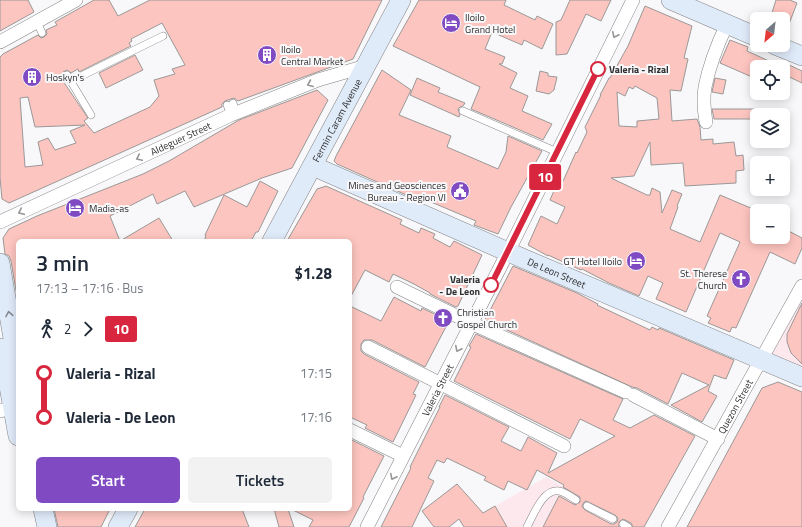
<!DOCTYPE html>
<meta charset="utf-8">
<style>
:root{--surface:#fff;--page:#f2f2f3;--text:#1f2937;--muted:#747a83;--accent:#7f4ac2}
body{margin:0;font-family:"Titillium Web",sans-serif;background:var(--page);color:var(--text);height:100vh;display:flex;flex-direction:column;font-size:15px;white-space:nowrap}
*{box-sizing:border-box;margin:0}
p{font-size:13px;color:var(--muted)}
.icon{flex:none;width:22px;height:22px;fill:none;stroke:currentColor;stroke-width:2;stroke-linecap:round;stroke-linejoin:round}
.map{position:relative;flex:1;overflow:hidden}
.drawer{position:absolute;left:16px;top:239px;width:336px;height:272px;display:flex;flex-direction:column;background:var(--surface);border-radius:6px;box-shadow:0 2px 10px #0003}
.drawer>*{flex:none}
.badge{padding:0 8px;border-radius:3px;font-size:14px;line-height:26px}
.needle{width:26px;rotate:208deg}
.tools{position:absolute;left:750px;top:12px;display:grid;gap:8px}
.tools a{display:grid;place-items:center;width:40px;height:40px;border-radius:6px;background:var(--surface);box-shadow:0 2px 10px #0003;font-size:20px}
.map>.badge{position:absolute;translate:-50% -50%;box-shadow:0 0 0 2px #fff}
.legs{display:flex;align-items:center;gap:6px;height:44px;padding:0 20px;font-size:13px}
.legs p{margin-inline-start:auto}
.head{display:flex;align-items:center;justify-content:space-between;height:68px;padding:0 20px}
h1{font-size:22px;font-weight:600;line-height:30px}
.cta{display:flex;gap:8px;margin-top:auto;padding:8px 20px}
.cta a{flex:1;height:46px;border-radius:6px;background:var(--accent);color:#fff;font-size:16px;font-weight:600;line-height:46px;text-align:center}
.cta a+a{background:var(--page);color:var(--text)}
ul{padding:0 20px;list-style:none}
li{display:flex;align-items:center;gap:14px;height:44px;font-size:15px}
li i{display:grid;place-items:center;width:6px;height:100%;margin:0 5px;background:currentColor}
li i::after{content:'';width:10px;height:10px;margin:-5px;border:3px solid;border-radius:50%;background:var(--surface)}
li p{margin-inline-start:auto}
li:first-child i{background:linear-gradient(#0000 50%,currentColor 0)}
li:last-child i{background:linear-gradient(currentColor 50%,#0000 0)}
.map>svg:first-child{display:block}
.commercial{fill:#fde8ee}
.building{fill:#fdc5bf;stroke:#9a9898;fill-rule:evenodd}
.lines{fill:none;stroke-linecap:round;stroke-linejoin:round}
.lane-casing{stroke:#838385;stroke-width:8}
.street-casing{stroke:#838385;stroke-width:14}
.secondary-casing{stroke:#838385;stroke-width:20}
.lane{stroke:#fff;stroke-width:7}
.street{stroke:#fff;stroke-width:13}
.secondary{stroke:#e0ebfa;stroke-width:19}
.oneway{stroke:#969697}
.oneway2{stroke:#878c94}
.line-1-casing{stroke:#fff;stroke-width:9}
.line-1{stroke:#d7263d;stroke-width:6}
.stop-1-dot{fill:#fff;stroke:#d7263d;stroke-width:2}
.labels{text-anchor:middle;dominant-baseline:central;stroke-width:4;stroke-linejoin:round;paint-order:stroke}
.poi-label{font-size:10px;fill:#2e2e2f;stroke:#f8f8fa;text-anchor:start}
.stop-label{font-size:10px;font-weight:bold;fill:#2e2e2f;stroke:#f8f8fa;text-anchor:start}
.street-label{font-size:10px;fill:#2e2e2f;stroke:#f8f8fa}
</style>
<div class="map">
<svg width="802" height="527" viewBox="0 0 802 527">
<rect width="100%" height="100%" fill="#f8f8fa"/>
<!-- commercial -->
<path class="commercial" d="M802,304V367L772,354L797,305Z
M546,477L639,527H490L483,513Z"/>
<!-- building -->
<path class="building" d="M0,0H28L34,12L0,31Z
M94,0H109L118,16L150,0H382L353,59L238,101L234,98L225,101L222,104V107L9,203L2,199L0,178V57L3,54L38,35L41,38L44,37L47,34L46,30L57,25L55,22ZM162,23L185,65L172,69L175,74L154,80L159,96L150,107L94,133L84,121L88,118L61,78L63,77V72L67,70L71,73L78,69L79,72L131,46L129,43L132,41L131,39ZM28,97L35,127L85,125L70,131L76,143L55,150L48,138L38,142L43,165L25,167L20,98Z
M419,0H506L504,5L535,20L537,16L553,24L542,49L524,40L522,45L492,32L485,49L505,57L502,64H499L517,73L510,88L528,96L522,111L552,124L543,140L471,109L480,87L393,46Z
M570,0H611L601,21L586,14L567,54L556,55V22L561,20Z
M776,0H790L797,3L784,37L783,36V19H770Z
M645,6L692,26L684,58L688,59L681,91L670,90L672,121L697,119L700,127L701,140L713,139V144L734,142L736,156L743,155L744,170L736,171V183L685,186L683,163L651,165L650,142L634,176L611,178L647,195H650L652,188L660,192L662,213L672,190L682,194L677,206L678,207L670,229L700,242L720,195L753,209L752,212L757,214V237H783V228L802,238V248L795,264L770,252L736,328L732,327L730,332L708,323L711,318L707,316L740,242L720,233L686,312L656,299L663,283L648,276L639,296L609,283L582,269L581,270L548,255V256L528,245L541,216L557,224L565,207L550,200L556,186L560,188L576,152L577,153L587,132L585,127L601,95H600L609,78H610L628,46ZM635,86L657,98L659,119L637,121V127L619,126L617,92L625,96L629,87L633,89Z
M730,40L748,47L747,51L782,67H757L752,77L720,63Z
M135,55L143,70L106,88L99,73Z
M783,62L802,71V83L783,74Z
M382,70L411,90L399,115L451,136L447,147L498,169L506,152L508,136L542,151L511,207L498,234L474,225L476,221L424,199L422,202L337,164L334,161L336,156Z
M540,71L548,73V76L557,77L554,90L549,94L536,91Z
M417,78L440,88L438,92L465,103L463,106L460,107L458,109L460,115L459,117L410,95Z
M715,78L726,80L723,94L712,92Z
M317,90L328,100L292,168L262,178L194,207L185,191L157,204L153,194L110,216L120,241H18V302L11,261L9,256L5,254L3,238L9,229L37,216L143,174L169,161L239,120Z
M712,109H757V119H714Z
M260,181L278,191L258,232H256L251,241H204L206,236L205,235L224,195L247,207Z
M326,186L402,220L400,224L419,233L421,228L435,234L433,238L450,247L454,241L482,255L458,306L456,307L430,294V293L414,284L393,274L389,282L365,270L350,298V241H287L317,189Z
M159,218L173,241H120Z
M513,266L577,293L598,304L597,305L650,330L652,327L658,330L659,328L734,360L726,379L714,375L708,391L717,396L702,422L671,405L709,385L682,373L668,404L637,388L632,387L485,320Z
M394,297L421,311L422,308L449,321L425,367L372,340H364L361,344V351L364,354L419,382L413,394L416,395L393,442L365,428L367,425L350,417V306L381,321Z
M802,303V364L791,353L787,342V334Z
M476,334L623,399L613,420L630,428L654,415L695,436L644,527H633L631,523L623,519L619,522V527H543L559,496L575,505L580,502V497L563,487L564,485L537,470L527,490L508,481L504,490L484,480L486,477L447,458L444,463L437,460L428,478L434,481L412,527H381L411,468L410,467L440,407H439L445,395L509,427L501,441L521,451L528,437L557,453L548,473L615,436L580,419L570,439L454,381L471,347L469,346ZM586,501L615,515L618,518L617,522L614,524H611L585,510L582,506L584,502Z
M778,382L802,392V527H687L762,388Z
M350,439L384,456L363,497L364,498L349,527H309L313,520L291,509H350Z
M457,484L483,513L495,506L507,527H464L459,519L449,527H434L422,511Z
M54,509H110L101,527H58Z
M145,509H242L249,527H135Z
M274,509H288L294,527H279Z"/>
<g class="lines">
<!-- lane casing -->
<g class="lane-casing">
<path id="lane" d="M37,22L42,33
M67,75L91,115
M71,81L163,36
M233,103L236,113
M227,105L231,115
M463,111L557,152
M587,506L613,519
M623,524L628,527
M527,527C533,516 543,488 559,491C565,492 571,497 576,500"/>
</g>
<!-- street casing -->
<g class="street-casing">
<g id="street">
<path d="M0,42L76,0"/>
<path d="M706,122C704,110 703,98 705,87C709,67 718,43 727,24"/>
<path id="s1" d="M0,222L231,115L318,80L366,66"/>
<path d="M397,287L471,323L626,392"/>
<path d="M368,347L564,446"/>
<path d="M633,395L718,439"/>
<path d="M0,411L13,407"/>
<path d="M350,430L403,456"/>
<path id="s2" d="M367,527L508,252L633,0"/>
<path id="s3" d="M668,527L802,286"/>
</g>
</g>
<!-- secondary casing -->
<g class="secondary-casing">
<g id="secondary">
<path d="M671,0L757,37"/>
<path d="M775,45L802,56"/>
<path id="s4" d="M313,166L508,252L802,377"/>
<path id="s5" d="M272,241L401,0"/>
<path d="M0,263L18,367"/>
<path d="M2,348L18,436"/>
<path d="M43,509L47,527"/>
<path d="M118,527L128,509"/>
</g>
</g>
<!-- lane -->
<use href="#lane" class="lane"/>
<!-- street -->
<use href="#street" class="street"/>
<!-- secondary -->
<use href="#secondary" class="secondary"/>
</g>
<!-- one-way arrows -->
<defs><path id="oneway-chevron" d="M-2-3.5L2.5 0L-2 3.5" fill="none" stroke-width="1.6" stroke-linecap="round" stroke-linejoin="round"/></defs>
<g class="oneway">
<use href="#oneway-chevron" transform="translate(615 35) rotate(116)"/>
<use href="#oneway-chevron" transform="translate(310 84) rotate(158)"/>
<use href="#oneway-chevron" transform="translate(139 158) rotate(155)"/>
<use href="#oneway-chevron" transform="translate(21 212) rotate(155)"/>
<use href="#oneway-chevron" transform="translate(458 349) rotate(117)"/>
<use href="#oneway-chevron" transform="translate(393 477) rotate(117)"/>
</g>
<use class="oneway2" href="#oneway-chevron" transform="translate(9 314) rotate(-100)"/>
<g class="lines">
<!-- line-1 casing -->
<g class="line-1-casing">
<path id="line-1" d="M491,285L598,69"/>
</g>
<!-- line-1 -->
<use href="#line-1" class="line-1"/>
</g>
<!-- icons -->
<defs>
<g id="hotel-disc" transform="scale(1)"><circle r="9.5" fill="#7f4ac2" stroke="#f8f8fa"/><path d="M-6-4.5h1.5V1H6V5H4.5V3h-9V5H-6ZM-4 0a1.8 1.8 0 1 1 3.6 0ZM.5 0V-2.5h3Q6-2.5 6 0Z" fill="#fff"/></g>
<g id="building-disc" transform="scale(1)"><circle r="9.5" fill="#7f4ac2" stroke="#f8f8fa"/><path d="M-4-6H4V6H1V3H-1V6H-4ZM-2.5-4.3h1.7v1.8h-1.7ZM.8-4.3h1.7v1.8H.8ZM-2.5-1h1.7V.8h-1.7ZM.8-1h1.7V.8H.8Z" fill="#fff"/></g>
<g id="civic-disc" transform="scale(1)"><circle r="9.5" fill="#7f4ac2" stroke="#f8f8fa"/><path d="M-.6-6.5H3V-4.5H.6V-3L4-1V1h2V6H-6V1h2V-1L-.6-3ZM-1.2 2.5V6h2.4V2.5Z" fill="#fff"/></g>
<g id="church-disc" transform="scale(1)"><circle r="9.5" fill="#7f4ac2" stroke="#f8f8fa"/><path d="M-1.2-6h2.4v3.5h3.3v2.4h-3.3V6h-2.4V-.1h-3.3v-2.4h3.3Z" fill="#fff"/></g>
</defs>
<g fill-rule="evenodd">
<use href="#hotel-disc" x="451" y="23"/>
<use href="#building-disc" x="267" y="55"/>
<use href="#building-disc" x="32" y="77"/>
<use href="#civic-disc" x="460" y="191"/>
<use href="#hotel-disc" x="75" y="208"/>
<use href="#hotel-disc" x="636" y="261"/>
<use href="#church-disc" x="741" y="279"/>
<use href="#church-disc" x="443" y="318"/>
</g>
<!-- markers -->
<g class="stop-1-dot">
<circle cx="598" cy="69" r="7"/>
<circle cx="491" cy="285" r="7"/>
</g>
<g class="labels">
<!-- poi labels -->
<g class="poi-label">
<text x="465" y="17">Iloilo<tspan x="465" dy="12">Grand Hotel</tspan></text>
<text x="281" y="49">Iloilo<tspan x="281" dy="12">Central Market</tspan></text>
<text x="46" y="77">Hoskyn's</text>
<text x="446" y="185" text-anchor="end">Mines and Geosciences<tspan x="446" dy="12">Bureau - Region VI</tspan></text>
<text x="89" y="208">Madia-as</text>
<text x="622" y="261" text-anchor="end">GT Hotel Iloilo</text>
<text x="727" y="273" text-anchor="end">St. Therese<tspan x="727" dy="12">Church</tspan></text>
<text x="457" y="312">Christian<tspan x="457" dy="12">Gospel Church</tspan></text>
</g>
<!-- stop labels -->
<g class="stop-label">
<text x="609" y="69">Valeria - Rizal</text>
<text x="480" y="279" text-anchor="end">Valeria<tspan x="480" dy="12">- De Leon</tspan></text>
</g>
<!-- street labels -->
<g class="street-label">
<text stroke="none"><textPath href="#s5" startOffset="137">Fermin Caram Avenue</textPath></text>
<text stroke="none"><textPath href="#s1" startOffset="199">Aldeguer Street</textPath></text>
<text stroke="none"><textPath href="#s4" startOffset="266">De Leon Street</textPath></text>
<text stroke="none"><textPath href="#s2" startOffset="154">Valeria Street</textPath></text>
<text stroke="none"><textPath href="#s3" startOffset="138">Quezon Street</textPath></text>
</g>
</g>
</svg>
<div class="tools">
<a><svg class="needle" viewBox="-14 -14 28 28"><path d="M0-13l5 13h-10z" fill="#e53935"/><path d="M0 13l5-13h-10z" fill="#747a83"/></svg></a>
<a><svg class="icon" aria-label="locate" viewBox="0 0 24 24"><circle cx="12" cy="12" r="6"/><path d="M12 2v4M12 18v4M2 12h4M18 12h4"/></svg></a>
<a><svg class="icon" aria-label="layers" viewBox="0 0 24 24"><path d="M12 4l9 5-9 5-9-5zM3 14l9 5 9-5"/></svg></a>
<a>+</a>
<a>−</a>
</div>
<b class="badge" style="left:545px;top:177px;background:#d7263d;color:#fff">10</b>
<section class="drawer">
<div class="head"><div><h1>3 min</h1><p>17:13 – 17:16 · Bus</p></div><b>$1.28</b></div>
<div class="legs"><svg class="icon" aria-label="walk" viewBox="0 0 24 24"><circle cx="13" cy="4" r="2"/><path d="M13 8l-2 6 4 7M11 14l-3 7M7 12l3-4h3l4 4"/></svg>2<svg class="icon" aria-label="forward" viewBox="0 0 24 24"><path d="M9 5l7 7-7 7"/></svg><b class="badge" style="background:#d7263d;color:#fff">10</b></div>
<ul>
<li><i style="color:#d7263d"></i><b>Valeria - Rizal</b><p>17:15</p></li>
<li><i style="color:#d7263d"></i><b>Valeria - De Leon</b><p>17:16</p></li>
</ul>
<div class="cta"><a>Start</a><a>Tickets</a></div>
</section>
</div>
